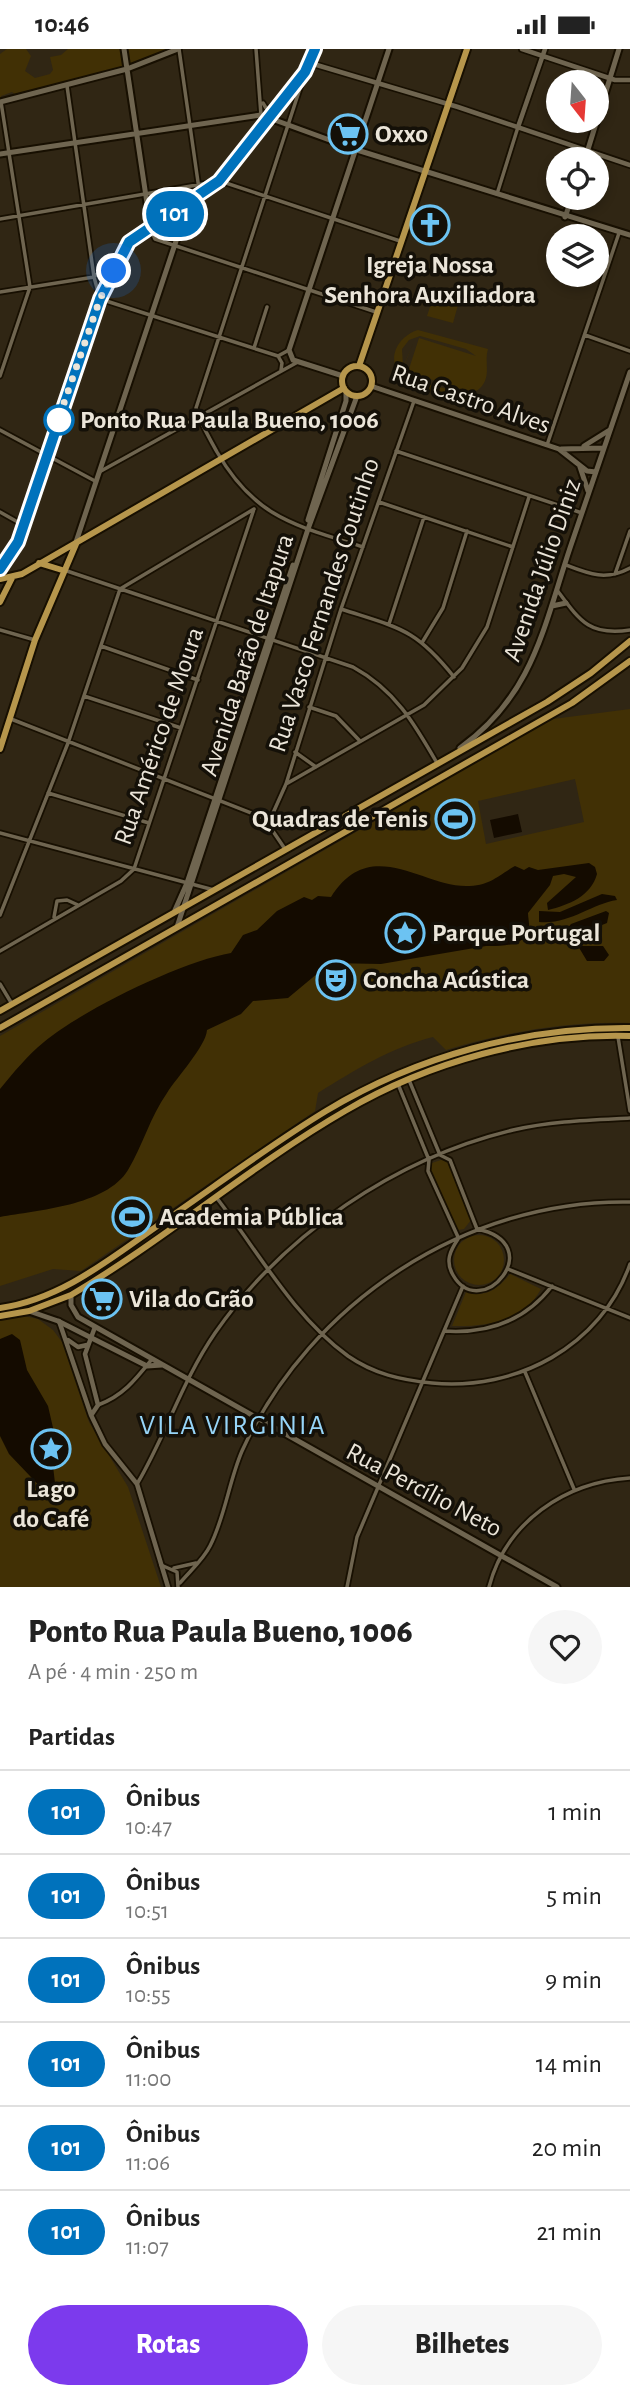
<!DOCTYPE html>
<html lang="pt">
<meta charset="utf-8">
<style>
:root{--surface:#fff;--page:#f6f6f6;--text:#222;--muted:#767676;--line:#e0e0e0;--accent:#7c3aed}
body{margin:0;font-family:"Alegreya Sans",sans-serif;background:var(--page);color:var(--text);height:100vh;display:flex;flex-direction:column;font-size:26px;white-space:nowrap}
*{box-sizing:border-box;margin:0}
p{font-size:23px;color:var(--muted)}
.icon{flex:none;width:38px;height:38px;fill:none;stroke:currentColor;stroke-width:2;stroke-linecap:round;stroke-linejoin:round}
.map{position:relative;height:1538px;overflow:hidden}
.side{display:flex;flex-direction:column;background:var(--surface);flex:1}
.side>*{flex:none}
.badge{padding:0 14px;border-radius:23px;font-size:24px;line-height:46px}
.needle{width:46px;rotate:163deg}
.controls{position:absolute;left:546px;top:21px;display:grid;gap:14px}
.controls a{display:grid;place-items:center;width:63px;height:63px;border-radius:50%;background:var(--surface);box-shadow:0 4px 10px #0003;font-size:35px}
.you{position:absolute;width:35px;height:35px;margin:-18px;border:5px solid #fff;border-radius:50%;background:#1a73e8;box-shadow:0 0 0 10px #1a73e833}
.map>.badge{position:absolute;translate:-50% -50%;box-shadow:0 0 0 4px #fff}
h2{padding:0 28px;font-size:26px;line-height:63px}
.round{display:grid;place-items:center;flex:none;width:74px;height:74px;border-radius:37px;background:var(--page)}
.head{display:flex;align-items:center;justify-content:space-between;height:119px;padding:0 28px}
h1{font-size:33px;font-weight:800;line-height:52px}
.action{display:flex;gap:14px;margin-top:auto;padding:14px 28px}
.action a{flex:1;height:80px;border-radius:42px;background:var(--accent);color:#fff;font-size:28px;font-weight:800;line-height:80px;text-align:center}
.action a+a{background:var(--page);color:var(--text)}
ul{padding:0;list-style:none}
li{display:flex;align-items:center;gap:21px;height:84px;padding:0 28px;border-top:2px solid var(--line)}
li div{flex:1}
li b{display:block;font-size:26px}
li em{font-style:normal}
li .badge{min-width:77px;font-weight:700;text-align:center}
.status{display:flex;justify-content:space-between;align-items:center;height:49px;padding:0 35px;background:var(--surface);direction:ltr}
.status svg{height:19px;fill:currentColor}
.map>svg:first-child{display:block}
.green{fill:#413005;fill-rule:evenodd}
.water{fill:#140b00}
.lines{fill:none;stroke-linecap:round;stroke-linejoin:round}
.minor-casing{stroke:#170f01;stroke-width:7}
.tertiary-casing{stroke:#170f01;stroke-width:8}
.secondary-casing{stroke:#170f01;stroke-width:9}
.primary-casing{stroke:#170f01;stroke-width:10}
.minor{stroke:#6f6550;stroke-width:3.5}
.tertiary{stroke:#6f6550;stroke-width:4.5}
.secondary{stroke:#6f6550;stroke-width:5}
.primary{stroke:#b6964c;stroke-width:6}
.line-casing{stroke:#fff;stroke-width:16}
.line{stroke:#0072bc;stroke-width:10}
.walk{stroke:#ebe5d9;stroke-width:7;stroke-dasharray:0 12.6}
.stop-dot{fill:#fff;stroke:#0072bc;stroke-width:3.5}
.labels{text-anchor:middle;dominant-baseline:central;stroke-width:7;stroke-linejoin:round;paint-order:stroke}
.poi-label{font-size:26px;font-weight:bold;fill:#ebe5d9;stroke:#141008;text-anchor:start}
.street-label{font-size:26px;fill:#ebe5d9;stroke:#141008}
.stop-label{font-size:26px;font-weight:bold;fill:#ebe5d9;stroke:#141008;text-anchor:start}
.neighbourhood-label{font-size:28px;letter-spacing:2px;fill:#97d5f8;stroke:#141008}
</style>
<div class="status"><b>10:46</b><svg viewBox="0 0 49 12"><path d="M0 12V9h3v3zM5 12V6h3v6zM10 12V3h3v9zM15 12V0h3v12zM26 1h20v11H26zM47 4h2v5h-2z"/></svg></div>
<div class="map">
<svg width="630" height="1538" viewBox="0 0 630 1538">
<rect width="100%" height="100%" fill="#302614"/>
<!-- green -->
<path class="green" d="M7,0H26L31,7L25,22L35,29L50,25L53,21L50,8L61,6L68,0H121L125,19L16,46L12,43L1,47L0,53V5Z
M125,0H174L129,20Z
M433,249L458,256L453,274L427,267Z
M418,281L488,300C484,313 491,325 482,337C468,355 416,343 402,328C385,310 398,287 418,281ZM420,287L466,300L476,307L419,289L408,323L464,341C447,342 413,333 403,319L413,295L403,318L402,300L409,291Z
M630,660V974C567,972 506,983 446,1001L433,988C392,998 353,1022 318,1044L315,1062L81,1222L53,1220L0,1237V987L553,670ZM575,730L584,773L486,795L478,752Z
M441,1111L447,1112L471,1171L464,1180L458,1181L453,1178L430,1120L432,1114Z
M454 1211a25 25 0 1 1 50 0a25 25 0 1 1-50 0Z
M510,1225L541,1240C524,1272 485,1278 452,1277L466,1243C486,1249 498,1240 510,1225Z
M24,1267L38,1270L53,1281L62,1293L89,1373L128,1438L161,1538H0V1269Z"/>
<!-- water -->
<path class="water" d="M518,765L522,783L494,789L490,771Z
M589,814L595,818L597,825C591,847 569,856 548,861L547,854L576,828L564,825L553,827L550,836L528,864C528,869 530,877 529,882C523,898 499,897 486,897L381,915L330,914L288,949L253,952L241,965L207,981C206,997 177,1028 167,1044C150,1068 143,1096 128,1121C106,1157 37,1161 0,1168V1040C14,1023 27,1007 44,993C82,961 183,912 231,904L243,886L257,881L277,862L304,848L312,851L318,847L331,848C370,786 421,837 466,837C490,837 497,827 515,817L524,821L529,818L538,821Z
M602,845L615,847L617,851C591,855 569,876 539,873V862L560,863Z
M606,862L609,864L607,874L574,887L566,881L571,875Z
M578,897H603L609,906L604,912H587Z
M12,1285L20,1291L27,1321L48,1357L54,1383L53,1417L56,1443L50,1448L9,1405L0,1387V1290Z"/>
<g class="lines">
<!-- minor casing -->
<g class="minor-casing">
<path id="minor" d="M179,0L200,147
M256,0L261,66
M304,27L196,359C200,374 209,388 217,403C255,469 295,476 363,498
M67,37L94,228L100,250L278,307L289,301
M263,54L266,59L276,60
M497,145L518,78
M0,170L220,132L400,192
M151,181L155,190L376,263
M0,243L94,228L125,197
M585,286L630,302
M254,299L267,258
M278,307L282,314L281,321
M0,327L30,238L1,53
M0,381L95,432
M547,396L619,184
M396,402L582,464
M101,422L296,314
M379,453L513,498
M0,463L23,476
M566,516C589,525 606,532 630,519
M64,521L353,618C395,641 414,674 437,714
M615,525L630,482
M557,541C580,572 589,587 630,581
M341,560C399,579 415,579 454,628
M389,575L424,468
M0,581L35,591
M423,592L443,559L467,482
M101,597L198,631
M84,647L181,679
M309,658L336,667L360,692
M11,670L264,769L285,800
M295,703L316,718
M286,735L424,656L462,619L487,578L529,448
M48,744L149,774
M269,773L286,735L341,560L414,352
M0,784L214,841
M0,866L68,694L120,540L254,460
M54,868L57,852L67,851L78,856
M0,902L121,832L134,820L254,460
M0,935L12,955
M618,988L630,1062
M409,1031L440,1106L450,1111L477,1180C550,1195 481,1275 453,1226C445,1212 450,1202 458,1190
M398,1035L429,1111L428,1122L458,1188
M216,1148C258,1202 292,1266 348,1307C374,1325 401,1331 432,1334C516,1342 601,1298 630,1215
M508,1220L630,1269
M444,1282C488,1285 525,1272 552,1237
M525,1323L574,1440
M98,1356C123,1347 136,1330 152,1310
M137,1435C166,1386 182,1332 215,1284C284,1185 396,1109 513,1081C551,1072 591,1071 630,1069
M161,1516L177,1523L178,1538
M174,1519L196,1514
M180,1534C190,1522 203,1511 210,1497C225,1468 229,1432 242,1402C310,1253 467,1150 630,1153
M347,1538L357,1488L463,1237
M489,1538C506,1473 565,1433 630,1429"/>
</g>
<!-- tertiary casing -->
<g class="tertiary-casing">
<path id="tertiary" d="M522,0L615,31H630
M310,14L458,58L630,116
M518,78L545,0
M59,1272L91,1366L105,1395L137,1435L168,1538
M68,1291L78,1298L87,1296
M92,1365L98,1356L85,1305L95,1278"/>
</g>
<!-- secondary casing -->
<g class="secondary-casing">
<path id="secondary" d="M124,0L151,181
M0,53L127,20L178,0
M0,105L261,66L357,101L630,186
M585,110L619,0
M565,168L572,149
M343,327L293,311L289,301L389,0
M371,337L559,400L587,422L596,423
M584,397L608,382
M561,400L603,399
M580,418L588,442
M308,471L346,352V342
M76,493L188,156
M0,520L18,493L100,250L129,193L220,132L305,23L315,0
M552,557L566,554
M460,699C533,646 543,580 570,499C590,440 610,382 630,323
M175,861L187,834L293,516
M177,878L308,480L357,347
M71,1246V1256L78,1268L557,1538
M29,1262L58,1272L147,1317L162,1316"/>
</g>
<!-- primary casing -->
<g class="primary-casing">
<path id="primary" d="M359,317L467,0
M342 332a15 15 0 1 1 30 0a15 15 0 1 1-30 0Z
M39,514L62,521
M0,530L22,525L344,339
M0,553L12,529
M0,700L35,591L76,495
M0,962L547,653L591,624L630,592
M0,979L572,654L630,612
M0,1259C63,1250 112,1208 163,1173C217,1136 270,1096 326,1062C417,1007 524,978 630,979
M0,1267L29,1262L71,1246C166,1190 250,1117 345,1062C428,1013 533,984 630,987"/>
</g>
<!-- minor -->
<use href="#minor" class="minor"/>
<!-- tertiary -->
<use href="#tertiary" class="tertiary"/>
<!-- secondary -->
<use href="#secondary" class="secondary"/>
<!-- primary -->
<use href="#primary" class="primary"/>
</g>
<g class="lines">
<!-- line casing -->
<g class="line-casing">
<path id="line" d="M0,520L18,493L100,250L129,193L219,132L305,23L315,0"/>
</g>
<!-- line -->
<use href="#line" class="line"/>
<!-- walk -->
<path class="walk" d="M59,371L55,380L100,250L114,222"/>
</g>
<!-- icons -->
<defs>
<g id="supermarket-ring" transform="scale(2.0125)"><circle r="9.5" fill="#141008" stroke="#6cc3f2" stroke-width="1.5"/><path d="M-6-5.5h2.5l.6 2H6L4.5 2H-2.5L-4.4-4H-6ZM-1.5 3.2a1.3 1.3 0 1 0 .1 0ZM3 3.2a1.3 1.3 0 1 0 .1 0Z" fill="#6cc3f2"/></g>
<g id="church-ring" transform="scale(2.0125)"><circle r="9.5" fill="#141008" stroke="#6cc3f2" stroke-width="1.5"/><path d="M-1.2-6h2.4v3.5h3.3v2.4h-3.3V6h-2.4V-.1h-3.3v-2.4h3.3Z" fill="#6cc3f2"/></g>
<g id="stadium-ring" transform="scale(2.0125)"><circle r="9.5" fill="#141008" stroke="#6cc3f2" stroke-width="1.5"/><path d="M0-5a6.5 5 0 1 0 0 10a6.5 5 0 1 0 0-10ZM-3.5-1.8h7v3.6h-7Z" fill="#6cc3f2"/></g>
<g id="sight-ring" transform="scale(2.0125)"><circle r="9.5" fill="#141008" stroke="#6cc3f2" stroke-width="1.5"/><path d="M0-6L1.8-2.2L6-1.7L2.9 1.2L3.7 5.4L0 3.3L-3.7 5.4L-2.9 1.2L-6-1.7L-1.8-2.2Z" fill="#6cc3f2"/></g>
<g id="theatre-ring" transform="scale(2.0125)"><circle r="9.5" fill="#141008" stroke="#6cc3f2" stroke-width="1.5"/><path d="M-5-5.5Q0-4 5-5.5V0Q5 5 0 6Q-5 5-5 0ZM-3.3-2.5H-1v1.5H-3.3ZM1-2.5H3.3v1.5H1ZM-2.8 1Q0 5.5 2.8 1Z" fill="#6cc3f2"/></g>
</defs>
<g fill-rule="evenodd">
<use href="#supermarket-ring" x="348" y="85"/>
<use href="#church-ring" x="430" y="176"/>
<use href="#stadium-ring" x="455" y="770"/>
<use href="#sight-ring" x="405" y="884"/>
<use href="#theatre-ring" x="336" y="931"/>
<use href="#stadium-ring" x="132" y="1168"/>
<use href="#supermarket-ring" x="102" y="1250"/>
<use href="#sight-ring" x="51" y="1400"/>
</g>
<!-- markers -->
<circle class="stop-dot" cx="59" cy="371" r="14"/>
<g class="labels">
<!-- poi labels -->
<g class="poi-label">
<text x="375" y="85">Oxxo</text>
<text x="430" y="216" text-anchor="middle">Igreja Nossa<tspan x="430" dy="30">Senhora Auxiliadora</tspan></text>
<text x="428" y="770" text-anchor="end">Quadras de Tenis</text>
<text x="432" y="884">Parque Portugal</text>
<text x="363" y="931">Concha Acústica</text>
<text x="159" y="1168">Academia Pública</text>
<text x="129" y="1250">Vila do Grão</text>
<text x="51" y="1440" text-anchor="middle">Lago<tspan x="51" dy="30">do Café</tspan></text>
</g>
<!-- street labels -->
<g class="street-label">
<text transform="translate(471 350) rotate(19)">Rua Castro Alves</text>
<text transform="translate(542 521) rotate(-71)">Avenida Júlio Diniz</text>
<text transform="translate(324 556) rotate(-72)">Rua Vasco Fernandes Coutinho</text>
<text transform="translate(247 606) rotate(-72)">Avenida Barão de Itapura</text>
<text transform="translate(159 687) rotate(-71)">Rua Américo de Moura</text>
<text transform="translate(424 1441) rotate(28)">Rua Percílio Neto</text>
</g>
<!-- stop labels -->
<g class="stop-label">
<text x="80" y="371">Ponto Rua Paula Bueno, 1006</text>
</g>
<!-- neighbourhood labels -->
<g class="neighbourhood-label">
<text x="233" y="1377">VILA VIRGINIA</text>
</g>
</g>
</svg>
<div class="controls">
<a><svg class="needle" viewBox="-14 -14 28 28"><path d="M0-13l5 13h-10z" fill="#e53935"/><path d="M0 13l5-13h-10z" fill="#767676"/></svg></a>
<a><svg class="icon" aria-label="locate" viewBox="0 0 24 24"><circle cx="12" cy="12" r="6"/><path d="M12 2v4M12 18v4M2 12h4M18 12h4"/></svg></a>
<a><svg class="icon" aria-label="layers" viewBox="0 0 24 24"><path d="M12 4l9 5-9 5-9-5zM3 14l9 5 9-5"/></svg></a>
</div>
<div class="you" style="left:114px;top:222px"></div>
<b class="badge" style="left:175px;top:165px;background:#0072bc;color:#fff">101</b>
</div>
<section class="side">
<div class="head"><div><h1>Ponto Rua Paula Bueno, 1006</h1><p>A pé · 4 min · 250 m</p></div><a class="round"><svg class="icon" aria-label="heart" viewBox="0 0 24 24"><path d="M12 20l-8-8c-3-5 5-10 8-4 3-6 11-1 8 4z"/></svg></a></div>
<h2>Partidas</h2>
<ul>
<li><span class="badge" style="background:#0072bc;color:#fff">101</span><div><b>Ônibus</b><p>10:47</p></div><em>1 min</em></li>
<li><span class="badge" style="background:#0072bc;color:#fff">101</span><div><b>Ônibus</b><p>10:51</p></div><em>5 min</em></li>
<li><span class="badge" style="background:#0072bc;color:#fff">101</span><div><b>Ônibus</b><p>10:55</p></div><em>9 min</em></li>
<li><span class="badge" style="background:#0072bc;color:#fff">101</span><div><b>Ônibus</b><p>11:00</p></div><em>14 min</em></li>
<li><span class="badge" style="background:#0072bc;color:#fff">101</span><div><b>Ônibus</b><p>11:06</p></div><em>20 min</em></li>
<li><span class="badge" style="background:#0072bc;color:#fff">101</span><div><b>Ônibus</b><p>11:07</p></div><em>21 min</em></li>
</ul>
<div class="action"><a>Rotas</a><a>Bilhetes</a></div>
</section>
